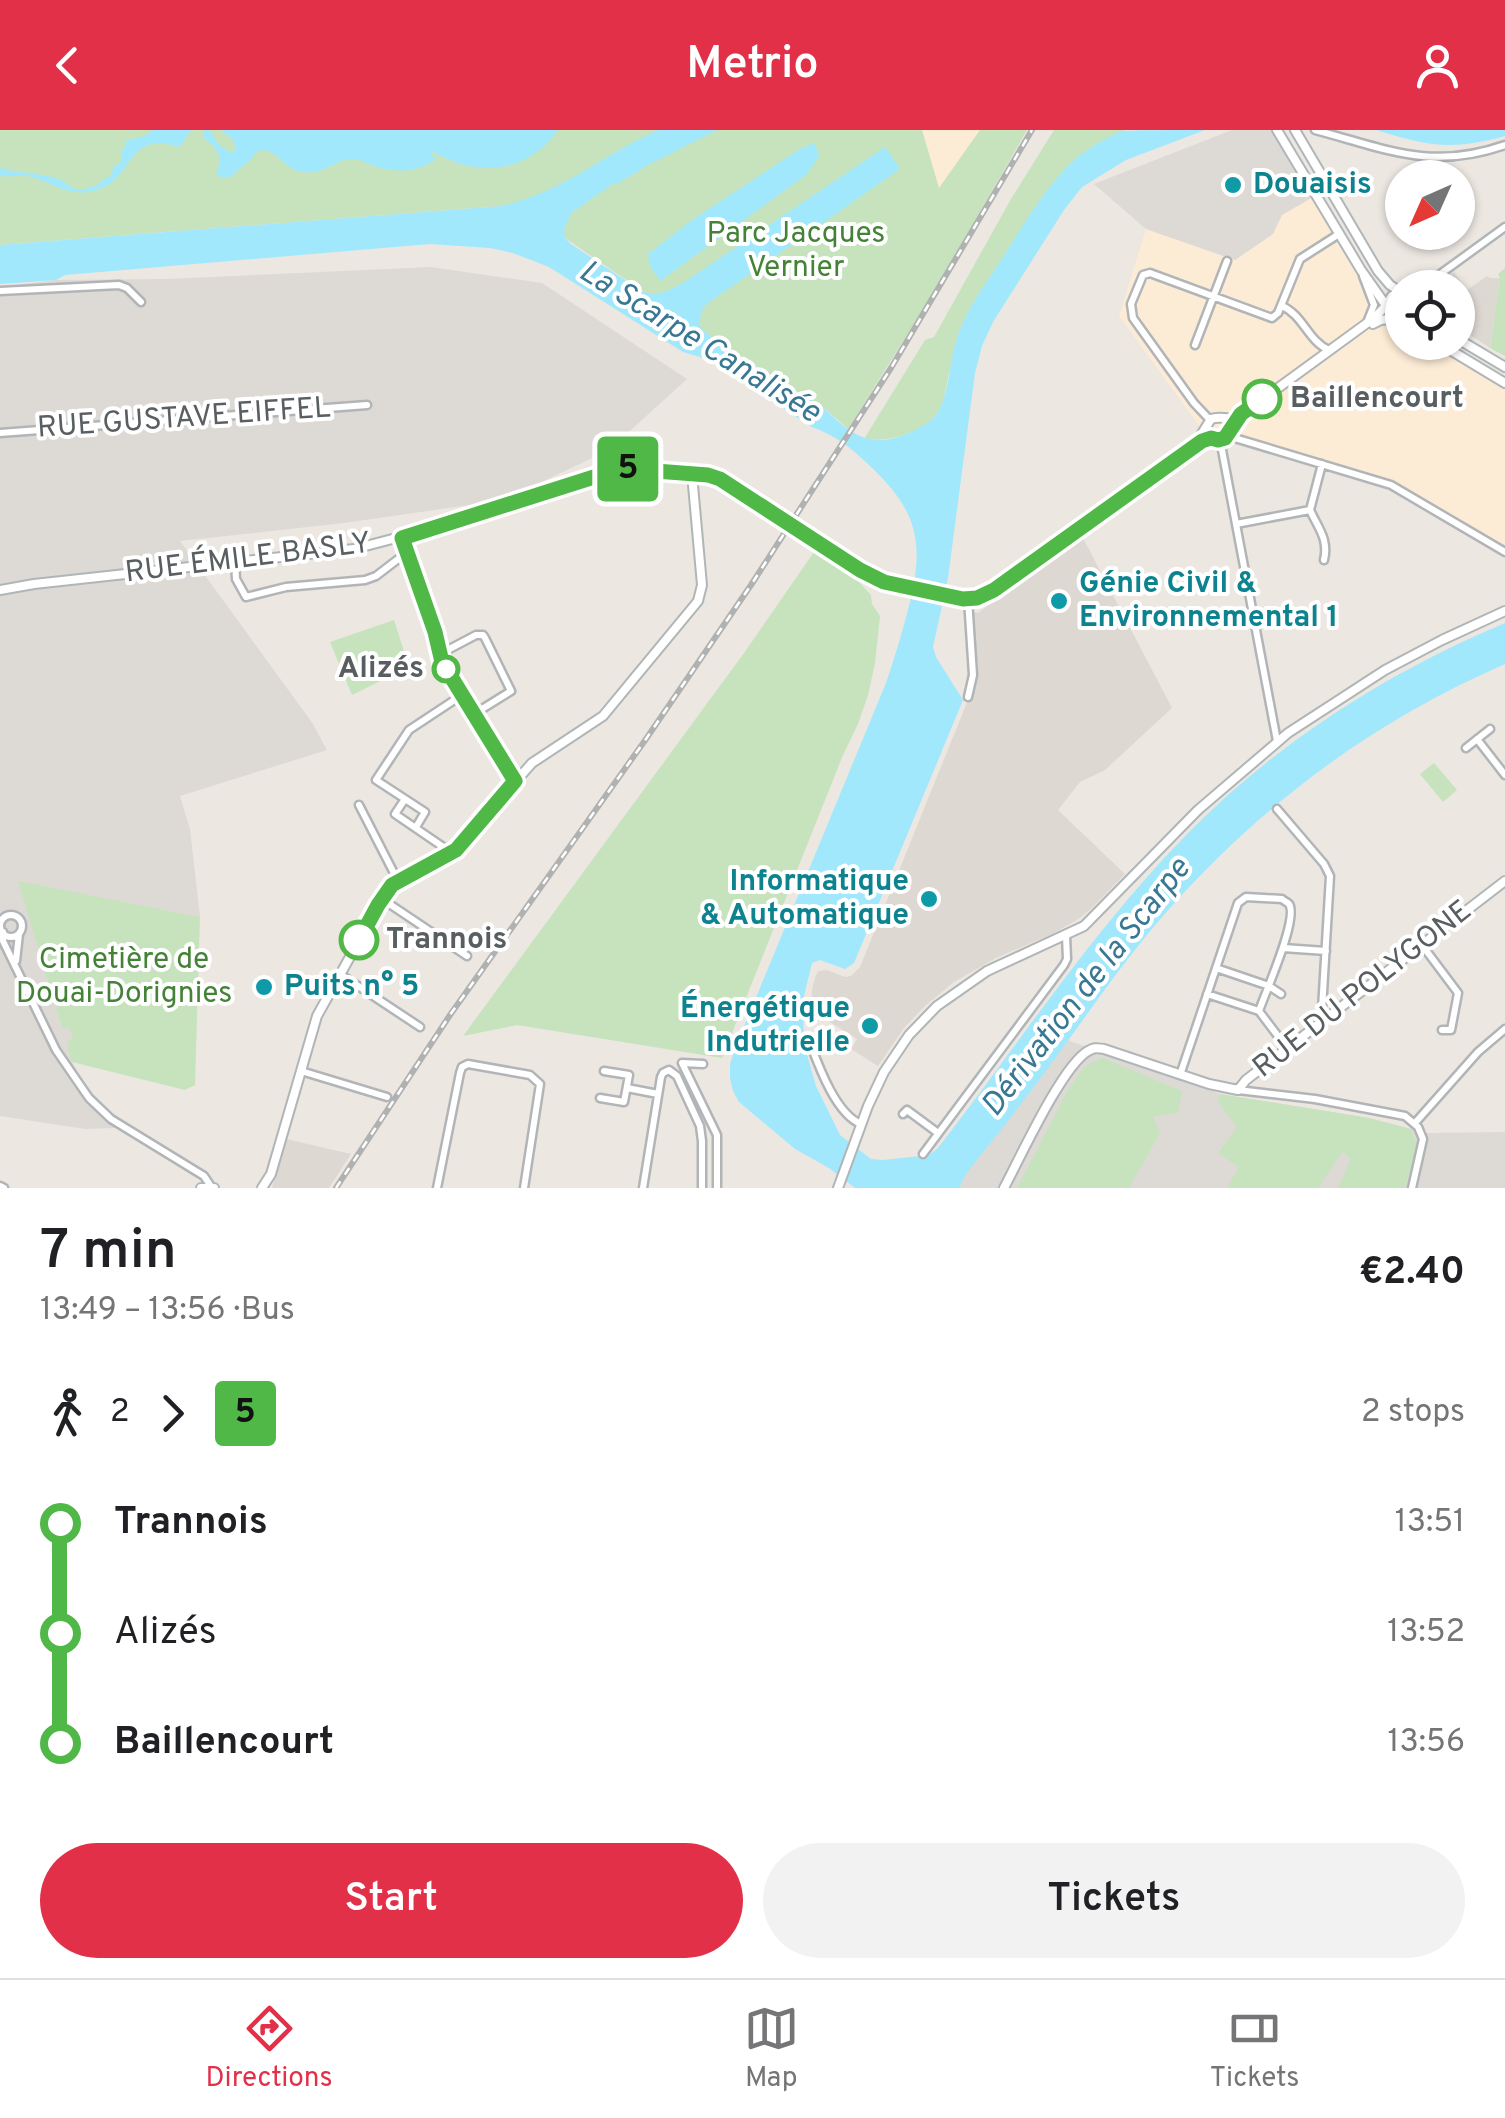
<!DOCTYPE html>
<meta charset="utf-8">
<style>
:root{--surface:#fff;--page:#f2f2f2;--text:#202124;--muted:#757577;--line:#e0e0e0;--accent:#e33049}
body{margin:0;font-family:Overpass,sans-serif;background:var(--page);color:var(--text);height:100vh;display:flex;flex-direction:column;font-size:38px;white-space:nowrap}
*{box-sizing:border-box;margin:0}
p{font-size:32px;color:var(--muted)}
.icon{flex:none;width:55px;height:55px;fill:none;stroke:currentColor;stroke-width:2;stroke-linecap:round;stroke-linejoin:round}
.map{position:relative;height:1058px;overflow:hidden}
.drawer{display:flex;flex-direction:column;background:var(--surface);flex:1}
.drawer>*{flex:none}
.badge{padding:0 20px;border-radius:8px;font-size:35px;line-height:65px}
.needle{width:65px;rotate:225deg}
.controls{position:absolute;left:1385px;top:30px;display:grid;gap:20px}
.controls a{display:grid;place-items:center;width:90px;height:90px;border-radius:50%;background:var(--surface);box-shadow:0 2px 8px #0004;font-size:50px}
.map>.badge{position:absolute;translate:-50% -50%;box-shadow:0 0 0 5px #fff}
.legs{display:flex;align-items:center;gap:15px;height:110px;padding:0 40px;font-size:32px}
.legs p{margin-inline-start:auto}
.head{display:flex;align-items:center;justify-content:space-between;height:170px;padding:0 40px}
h1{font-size:55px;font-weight:600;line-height:75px}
.cta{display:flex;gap:20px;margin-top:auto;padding:20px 40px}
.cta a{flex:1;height:115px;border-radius:60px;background:var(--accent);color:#fff;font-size:40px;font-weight:600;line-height:115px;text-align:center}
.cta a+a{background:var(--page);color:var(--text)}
ul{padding:0 40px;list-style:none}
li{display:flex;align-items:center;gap:35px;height:110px;font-size:38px}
li i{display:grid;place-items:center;width:15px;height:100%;margin:0 12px;background:currentColor}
li i::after{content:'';width:25px;height:25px;margin:-12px;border:8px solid;border-radius:50%;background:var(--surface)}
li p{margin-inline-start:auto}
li:first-child i{background:linear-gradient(#0000 50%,currentColor 0)}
li:last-child i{background:linear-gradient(currentColor 50%,#0000 0)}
header{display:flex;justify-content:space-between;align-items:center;height:130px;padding:0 40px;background:var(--accent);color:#fff;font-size:45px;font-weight:600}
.dock{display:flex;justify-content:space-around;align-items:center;height:140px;border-top:2px solid var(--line);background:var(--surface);font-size:28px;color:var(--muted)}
.dock a{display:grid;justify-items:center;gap:5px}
.dock .on{color:var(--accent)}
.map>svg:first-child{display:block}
.commercial{fill:#fcebd5}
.industrial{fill:#ddd9d5}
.education{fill:#ded8d2}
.green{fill:#c6e3be}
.water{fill:#a1e8fc}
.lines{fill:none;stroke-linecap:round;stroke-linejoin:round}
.street-casing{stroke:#b2b5b8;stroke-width:11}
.secondary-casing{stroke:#b0b6b8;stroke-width:12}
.street{stroke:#fff;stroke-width:6}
.secondary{stroke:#fff;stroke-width:8}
.rail-casing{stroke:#b0b1b1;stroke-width:6}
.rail{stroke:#fff;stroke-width:2.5;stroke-dasharray:8;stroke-linecap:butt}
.line-1-casing{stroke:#fff;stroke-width:22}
.line-1{stroke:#50b847;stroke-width:15}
.culture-dot{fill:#0f9aa8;stroke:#fff;stroke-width:4}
.stop-1-dot{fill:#fff;stroke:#50b847;stroke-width:5}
.labels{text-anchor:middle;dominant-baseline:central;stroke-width:8;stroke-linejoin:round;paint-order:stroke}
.culture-label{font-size:30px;font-weight:bold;fill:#0d838f;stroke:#fff;text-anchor:start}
.park-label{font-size:30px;fill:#448337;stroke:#fff}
.stop-label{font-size:30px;font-weight:bold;fill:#595f61;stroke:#fff;text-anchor:start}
.street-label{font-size:30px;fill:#595f61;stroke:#fff}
.water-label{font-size:32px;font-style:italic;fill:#387893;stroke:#fff}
</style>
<header><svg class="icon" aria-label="back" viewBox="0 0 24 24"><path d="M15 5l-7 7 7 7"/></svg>Metrio<svg class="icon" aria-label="person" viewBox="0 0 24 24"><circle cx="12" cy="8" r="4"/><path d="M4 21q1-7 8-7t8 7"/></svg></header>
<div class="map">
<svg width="1505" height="1058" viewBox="0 0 1505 1058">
<rect width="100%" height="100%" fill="#ece7e1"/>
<!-- commercial -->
<path class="commercial" d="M922,0H980L939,59L934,40Z
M1320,63L1377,153L1396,178L1402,183V212L1448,213L1505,250V423L1389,356L1234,311L1214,312L1200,297L1119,186L1146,99L1235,130L1272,104L1282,85Z"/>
<!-- industrial -->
<path class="industrial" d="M1232,0H1283L1320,63L1282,85L1273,104L1235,130L1146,99L1094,54Z
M431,137L542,153L687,249L609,320L504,370L344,393L180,411L313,594L327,620L180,666L190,699L200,787L19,752L62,898L68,897L73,904L72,932L85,955L116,989L114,998L85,999L0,986V157L56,150L167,149Z
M1036,899L1220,964L1369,988L1427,1003L1505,1002V1058H907Z"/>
<!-- education -->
<path class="education" d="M1454,142L1467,160L1487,146L1490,148H1500L1490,218L1458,197V158H1431Z
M1082,406L1172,578L1105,640L1080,652L1058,680L1125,744L1091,779L1077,790L1052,804L996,828L954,852L925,876L904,898L878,936L851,919L857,909L811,880L812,859L816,845L819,841L827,840L845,847L851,846L860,837L970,565L971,481L978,483Z
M286,1009L351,1024L329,1058H272Z"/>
<!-- green -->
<path class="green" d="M0,0H922L939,58L980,0H1027L937,157L848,299L824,278L718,213L565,108L502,76L0,115Z
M1054,0H1125L1087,21L949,243C946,255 945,271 938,282C926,303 886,313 864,309L925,210L934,207L1011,69Z
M1505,138V226L1490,218L1500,148L1498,144Z
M814,422L859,452L871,465L872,474L880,486L875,533L868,565L858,594L843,625L722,928L517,895L463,906L744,523Z
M394,490L409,537L352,565L330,512Z
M1434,633L1457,660L1443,672L1420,644Z
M18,751L200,787L195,955L185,960L72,932L67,913L71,910L73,904L68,898H62Z
M1103,928L1182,961L1178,983L1153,986L1160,1003L1129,1058H1017L1069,958L1083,939L1094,931Z
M1220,964L1369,988L1411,999L1417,1015L1405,1058H1338L1351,1028L1342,1022L1318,1058H1227L1239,1037L1218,1023L1237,997L1218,972Z"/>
<!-- water -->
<path class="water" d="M152,0H191L180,17C121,0 138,51 93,61C71,67 52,53 32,47C21,44 10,48 0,45V38C19,43 37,43 56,48C64,50 69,58 77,59C85,61 94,56 101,53L102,50L111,46L113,38L122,30V19L125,17L126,11C135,7 147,8 152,0Z
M203,0H210L218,14L231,23L236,18L233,10L221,0H558C527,44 476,48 432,21L430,24L436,28C423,42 396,43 377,37C368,34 358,27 348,29C331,33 323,45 303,42C283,40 277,16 257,21L251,29L229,48L220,47L216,42C225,29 216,15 203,8Z
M658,0H717L648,35L617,54H613L571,83L564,100L565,108L571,114L643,162C662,167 673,158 689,149L885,17L900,39L708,173L702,179L699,196L718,213L824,278C852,306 872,320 911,302C920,297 929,294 936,285C950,266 949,228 958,205C967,179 984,156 999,133C1020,101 1039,67 1065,39C1078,24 1103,9 1122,1C1136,0 1188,0 1205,0L1126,30L1082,57L1064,80L993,192L982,216L975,243L948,448L933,517L936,527L963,570L854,833L845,839L820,830L812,833L803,870L804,914L816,956L840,1005L871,1029L883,1030L929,1025L938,1018C1020,912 1095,797 1189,702C1278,612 1388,542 1505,493V534C1374,591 1265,672 1170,778C1117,837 1075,904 1027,966C1007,993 986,1018 966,1044L959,1058H855L829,1038L795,1019L739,972L733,961L730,948V934L736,916L886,553C895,526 903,500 910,472C925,410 916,379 869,335C851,318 835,305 812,297L710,230L683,222L549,137L513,123L490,118L430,114L65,145L56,150L0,154V115L502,76C565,61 602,25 658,0Z
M1376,0H1505V6C1452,21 1427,16 1376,0Z
M815,13L819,27L806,45L660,151L650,136L648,124L692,90L800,19Z"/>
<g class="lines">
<!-- street casing -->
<g class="street-casing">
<path id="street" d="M1315,0C1387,19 1431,41 1505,15
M1363,146L1374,175L1368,190
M1421,158L1505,97
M0,161L119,155L127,158L141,172
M1282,176C1303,185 1308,211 1329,220
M1195,215L1227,131
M1210,290L1194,273L1133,188L1131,174L1143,145L1150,143L1272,188L1278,183L1300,129L1339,104
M0,303L367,275
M1228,306L1391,355L1505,422
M1223,309L1222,320L1277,611
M1322,334L1310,380C1318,398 1329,409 1324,430
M1236,394L1310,380
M402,408L436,506L442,532L515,651
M235,433L236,449L246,467L286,457L365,450L376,446L406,423
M968,469L973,545L968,567
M440,524L476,505H483L485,508L511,561L474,584
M1477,609L1505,645
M1466,618L1490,599
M405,669L395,684L452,723
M359,675L398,751
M1277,679L1324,734L1330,746L1322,879L1327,888
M416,697L425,682L376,650L409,600L462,565
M382,769L467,826
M0 796a11 11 0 1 1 22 0a11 11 0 1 1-22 0Z
M3,802V811L56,920L89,968L111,989L204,1046L212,1058
M1422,815L1458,863L1451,900H1442
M1283,818L1326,821
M16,831L19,804
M1216,838L1269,856L1281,864
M340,844L420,897
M1207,864L1259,881L1287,918
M810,913C819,937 836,984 861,994
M703,934L682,933L717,1005V1058
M301,941L387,967
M1180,945L1238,773L1246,767L1282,769C1284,771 1287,772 1289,774C1299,788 1265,863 1259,881
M627,958L658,964
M1238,960L1315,969L1405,986L1418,997L1423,1009L1412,1058
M600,968L624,972L629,945L604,941
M903,984L907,980L938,1003
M1415,993L1478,922L1505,899
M923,1024L1064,835L1067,829L1066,806
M0,1056L4,1058
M437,1058L460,943L462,937L468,934L530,945L540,954L524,1058
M643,1058L661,947L663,943L669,940L677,946L700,996L702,1011V1058"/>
</g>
<!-- secondary casing -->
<g class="secondary-casing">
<path id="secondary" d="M1277,0L1361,140L1385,174
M1295,0L1378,141L1390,155L1402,163
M1400,193H1402
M1373,194L1381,190L1390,189
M1458,209L1505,237
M1437,212L1505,253
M1196,313L1211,289C1221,285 1227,291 1237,287
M0,460L34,454L354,419L423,401L603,344L629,339L711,345L782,388L877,450L963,469L977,468L993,460L1202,311L1225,308L1241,285L1374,188L1385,177L1392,166L1402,164
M201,1058H214
M262,1058L271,1044L317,886L385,764L398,751L452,723L532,633L603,586L698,471L702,455L692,344
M838,1058L868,976L884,942L909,905L937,876L987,841L1084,796L1198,680L1288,603L1385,540L1442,510L1505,481
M1004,1058C1020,1028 1062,936 1088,921C1095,917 1096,918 1104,919L1209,954L1238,960L1246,950L1505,751"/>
</g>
<!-- street -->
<use href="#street" class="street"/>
<!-- secondary -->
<use href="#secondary" class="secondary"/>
<!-- rail casing -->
<g class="rail-casing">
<path id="rail" d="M336,1058L450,885L646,609L751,455L891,238L1032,0"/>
</g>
<!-- rail -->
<use href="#rail" class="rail"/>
</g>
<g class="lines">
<!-- line-1 casing -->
<g class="line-1-casing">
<path id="line-1" d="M359,810L378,775L392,755L456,720L515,651L442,532L435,502L402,408L616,340L629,339L708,345L720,349L860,440L884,452L963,469L977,468L994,460L1202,311L1211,308L1218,310L1225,308L1241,284L1262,269"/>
</g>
<!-- line-1 -->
<use href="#line-1" class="line-1"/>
</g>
<!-- markers -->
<g class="culture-dot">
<circle cx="1233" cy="55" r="10"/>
<circle cx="1059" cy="471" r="10"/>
<circle cx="929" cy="769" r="10"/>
<circle cx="264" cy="857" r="10"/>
<circle cx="870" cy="896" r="10"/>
</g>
<g class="stop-1-dot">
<circle cx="1262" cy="269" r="18"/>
<circle cx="446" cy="539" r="12"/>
<circle cx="359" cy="810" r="18"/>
</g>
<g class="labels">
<!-- culture labels -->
<g class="culture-label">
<text x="1253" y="55">Douaisis</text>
<text x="1079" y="454">Génie Civil &amp;<tspan x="1079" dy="34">Environnemental 1</tspan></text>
<text x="909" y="752" text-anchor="end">Informatique<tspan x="909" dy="34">&amp; Automatique</tspan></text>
<text x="284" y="857">Puits n° 5</text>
<text x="850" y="879" text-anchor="end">Énergétique<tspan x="850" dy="34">Indutrielle</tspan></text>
</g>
<!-- park labels -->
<g class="park-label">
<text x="796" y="104">Parc Jacques<tspan x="796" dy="34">Vernier</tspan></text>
<text x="124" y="830">Cimetière de<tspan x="124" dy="34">Douai-Dorignies</tspan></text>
</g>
<!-- stop labels -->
<g class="stop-label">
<text x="1290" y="269">Baillencourt</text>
<text x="424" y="539" text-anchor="end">Alizés</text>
<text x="386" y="810">Trannois</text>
</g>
<!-- street labels -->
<g class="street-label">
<text transform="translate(184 289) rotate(-4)">RUE GUSTAVE EIFFEL</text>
<text transform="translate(248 429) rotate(-7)">RUE ÉMILE BASLY</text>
<text transform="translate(1363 860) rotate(-38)">RUE DU POLYGONE</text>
</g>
<!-- water labels -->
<g class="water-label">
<text transform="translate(699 213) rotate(32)">La Scarpe Canalisée</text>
<text transform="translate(1087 858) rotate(-52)">Dérivation de la Scarpe</text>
</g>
</g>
</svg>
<div class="controls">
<a><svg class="needle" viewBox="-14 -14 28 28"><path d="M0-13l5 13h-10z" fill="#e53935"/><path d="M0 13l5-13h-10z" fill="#757577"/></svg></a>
<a><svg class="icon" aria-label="locate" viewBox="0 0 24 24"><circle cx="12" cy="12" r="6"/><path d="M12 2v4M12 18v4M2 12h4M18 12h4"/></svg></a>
</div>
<b class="badge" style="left:628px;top:339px;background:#50b847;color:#111">5</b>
</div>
<section class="drawer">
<div class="head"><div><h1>7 min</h1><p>13:49 – 13:56 · Bus</p></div><b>€2.40</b></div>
<div class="legs"><svg class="icon" aria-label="walk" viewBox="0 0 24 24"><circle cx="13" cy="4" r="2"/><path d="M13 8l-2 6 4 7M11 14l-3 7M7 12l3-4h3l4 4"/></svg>2<svg class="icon" aria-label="forward" viewBox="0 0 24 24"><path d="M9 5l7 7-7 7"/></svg><b class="badge" style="background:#50b847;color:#111">5</b><p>2 stops</p></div>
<ul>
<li><i style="color:#50b847"></i><b>Trannois</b><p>13:51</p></li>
<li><i style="color:#50b847"></i><span>Alizés</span><p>13:52</p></li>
<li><i style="color:#50b847"></i><b>Baillencourt</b><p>13:56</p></li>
</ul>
<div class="cta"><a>Start</a><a>Tickets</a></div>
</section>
<nav class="dock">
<a class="on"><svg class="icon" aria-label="directions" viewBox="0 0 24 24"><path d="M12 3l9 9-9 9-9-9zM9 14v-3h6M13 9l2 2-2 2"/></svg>Directions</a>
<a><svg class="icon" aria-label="map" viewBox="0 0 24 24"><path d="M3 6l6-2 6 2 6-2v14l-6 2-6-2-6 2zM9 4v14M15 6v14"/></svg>Map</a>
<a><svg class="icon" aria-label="tickets" viewBox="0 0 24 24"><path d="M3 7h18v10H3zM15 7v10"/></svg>Tickets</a>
</nav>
